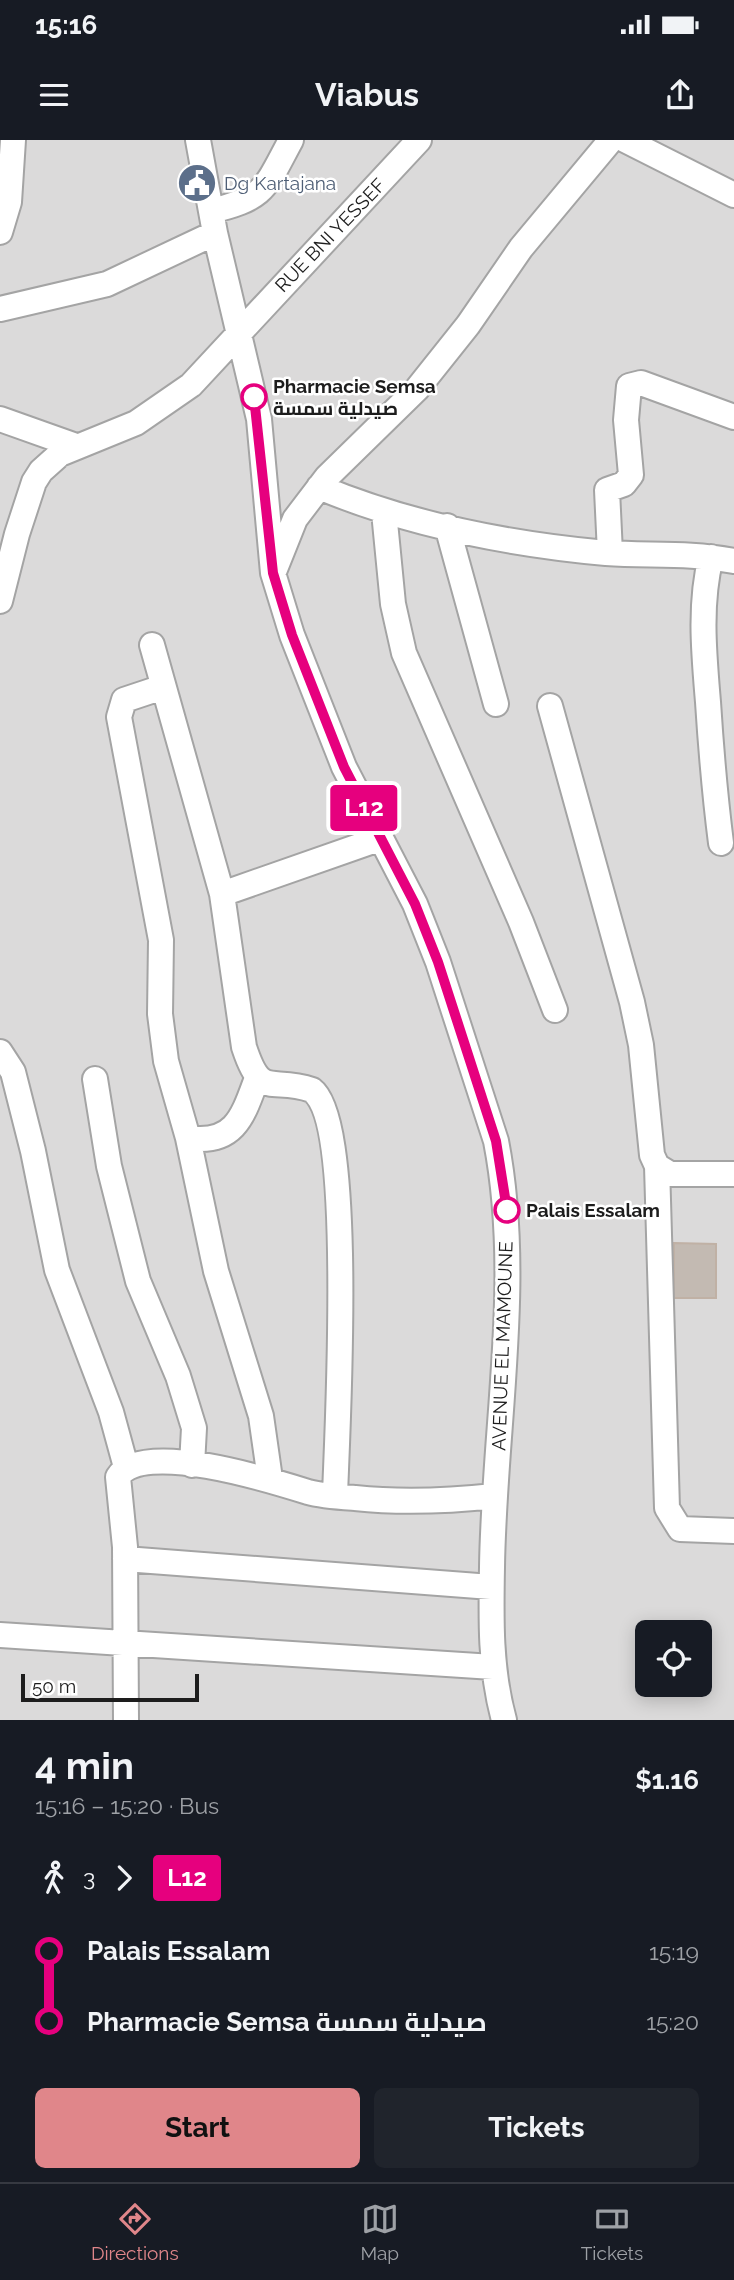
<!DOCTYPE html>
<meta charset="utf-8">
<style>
:root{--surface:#171b24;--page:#20242c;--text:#f1f3f6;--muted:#9ea1a6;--line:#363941;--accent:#e0868a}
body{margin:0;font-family:Raleway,Cairo,sans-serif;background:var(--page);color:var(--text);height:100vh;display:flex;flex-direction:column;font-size:26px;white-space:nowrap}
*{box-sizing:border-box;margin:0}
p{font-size:23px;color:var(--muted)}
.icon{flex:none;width:38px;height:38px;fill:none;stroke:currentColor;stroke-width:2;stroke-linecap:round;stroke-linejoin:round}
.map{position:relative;height:1580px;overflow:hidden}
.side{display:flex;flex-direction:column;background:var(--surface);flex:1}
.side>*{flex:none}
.badge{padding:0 14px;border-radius:5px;font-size:24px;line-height:46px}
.fabs{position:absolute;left:635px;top:1480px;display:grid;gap:14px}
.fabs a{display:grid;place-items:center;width:77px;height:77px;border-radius:10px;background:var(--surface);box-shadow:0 4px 18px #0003;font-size:35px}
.scale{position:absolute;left:21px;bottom:18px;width:178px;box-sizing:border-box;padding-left:7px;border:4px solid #1d1d1d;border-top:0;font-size:19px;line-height:24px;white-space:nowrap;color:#1d1d1d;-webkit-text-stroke:5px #fff;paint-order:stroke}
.map>.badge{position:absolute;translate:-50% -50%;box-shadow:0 0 0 4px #fff}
.legs{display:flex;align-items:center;gap:10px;height:77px;padding:0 35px;font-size:23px}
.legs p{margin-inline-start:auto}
.head{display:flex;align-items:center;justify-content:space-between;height:119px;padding:0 35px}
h1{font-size:38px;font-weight:700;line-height:52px}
.cta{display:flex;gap:14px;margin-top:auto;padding:14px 35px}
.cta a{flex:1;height:80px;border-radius:10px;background:var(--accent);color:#111;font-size:28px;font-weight:700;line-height:80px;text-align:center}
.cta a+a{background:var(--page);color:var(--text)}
ul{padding:0 35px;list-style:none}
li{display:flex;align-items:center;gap:24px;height:70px;font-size:26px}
li i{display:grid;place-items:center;width:10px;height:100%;margin:0 9px;background:currentColor}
li i::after{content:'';width:18px;height:18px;margin:-9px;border:5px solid;border-radius:50%;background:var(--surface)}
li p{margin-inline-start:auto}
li:first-child i{background:linear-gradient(#0000 50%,currentColor 0)}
li:last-child i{background:linear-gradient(currentColor 50%,#0000 0)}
.status{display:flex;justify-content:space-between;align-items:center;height:49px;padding:0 35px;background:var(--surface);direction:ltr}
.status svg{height:19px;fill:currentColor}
header{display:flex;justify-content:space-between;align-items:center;height:91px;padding:0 35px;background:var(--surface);font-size:32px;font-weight:700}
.menu{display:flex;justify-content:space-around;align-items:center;height:98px;border-top:2px solid var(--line);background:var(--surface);font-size:19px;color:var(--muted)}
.menu a{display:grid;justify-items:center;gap:4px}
.menu .selected{color:var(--accent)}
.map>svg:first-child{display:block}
.residential{fill:#dbdada;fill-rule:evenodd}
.building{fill:#c3bab2;stroke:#c0b1a5;stroke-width:2}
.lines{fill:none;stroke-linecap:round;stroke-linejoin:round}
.minor-casing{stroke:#a4a4a4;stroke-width:28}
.minor{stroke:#fff;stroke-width:24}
.line-1-casing{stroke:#fff;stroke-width:16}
.line-1{stroke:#e6007e;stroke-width:10}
.stop-1-dot{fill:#fff;stroke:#e6007e;stroke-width:3.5}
.labels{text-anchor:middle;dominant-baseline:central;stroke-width:5;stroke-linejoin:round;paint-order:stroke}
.service-label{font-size:19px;fill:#4e5e75;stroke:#fff;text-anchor:start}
.street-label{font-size:19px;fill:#1d1d1d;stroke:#fff}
.stop-label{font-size:19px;font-weight:bold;fill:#1d1d1d;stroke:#fff;text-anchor:start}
</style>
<div class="status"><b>15:16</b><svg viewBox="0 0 49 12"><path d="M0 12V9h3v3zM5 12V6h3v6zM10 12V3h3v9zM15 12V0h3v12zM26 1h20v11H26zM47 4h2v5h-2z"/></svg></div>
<header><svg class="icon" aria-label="menu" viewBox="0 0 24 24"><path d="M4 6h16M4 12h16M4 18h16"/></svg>Viabus<svg class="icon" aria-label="share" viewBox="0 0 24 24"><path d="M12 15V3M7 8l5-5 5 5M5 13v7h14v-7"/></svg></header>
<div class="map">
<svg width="734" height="1580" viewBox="0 0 734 1580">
<rect width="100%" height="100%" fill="#efeae3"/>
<!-- residential -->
<path class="residential" d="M0,0H734V1580H0ZM648,1493H700V1545H648Z"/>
<!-- building -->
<path class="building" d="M674,1103L716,1104V1158H674Z"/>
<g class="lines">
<!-- minor casing -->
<g class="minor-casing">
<path id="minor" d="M198,0L215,93L259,279L273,433L292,495L344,627L415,764L438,822L496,1001C523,1140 494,1286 492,1427C491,1479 490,1529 504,1580
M625,0L734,55
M211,71C266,58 265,48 291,0
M0,92L9,62L13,0
M0,169L107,144L215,93
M0,279L76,306
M319,347C410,385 508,404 606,413C650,416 689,412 734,421
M384,372L393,464L404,513L521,782L555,870
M447,386L496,564
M610,413L607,350L624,344L631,335L626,280L629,246L641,243L734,277
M711,417C699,464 704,514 708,562C711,609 715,656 721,703
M275,429L295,379L327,337L417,249L468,185L521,108L611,0
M0,461L17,394L34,342L41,331L60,314L136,283L191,245L419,0
M152,505L222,754L244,907C262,962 271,935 312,950C355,982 337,1293 335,1355
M163,547L124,560L119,577L161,800L160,874L166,921L188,998L216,1131L261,1276L270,1339
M550,566L632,862L641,905L652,1015L657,1026L667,1368L680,1389L734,1391
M222,754L379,699
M0,912L13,932L33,1011L57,1130L111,1272L126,1327
M95,939L109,1026L138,1141L178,1236L194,1288L192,1325
M188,998C235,1005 243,976 257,938
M657,1026L670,1034H734
M125,1419L491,1447
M0,1495L493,1527
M126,1580L125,1407L118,1337C141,1299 273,1341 308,1352C322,1356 340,1357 355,1358C402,1363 448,1361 494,1356"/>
</g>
<!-- minor -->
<use href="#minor" class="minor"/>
</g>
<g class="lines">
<!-- line-1 casing -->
<g class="line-1-casing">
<path id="line-1" d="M254,257L273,433L292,495L344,627L415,764L438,822L496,1001L507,1070"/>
</g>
<!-- line-1 -->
<use href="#line-1" class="line-1"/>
</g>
<!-- icons -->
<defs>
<g id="civic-disc" transform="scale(2.0125)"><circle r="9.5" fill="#5c6f8a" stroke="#fff"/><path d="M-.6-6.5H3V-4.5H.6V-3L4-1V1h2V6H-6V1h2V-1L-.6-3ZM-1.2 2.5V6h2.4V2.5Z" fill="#fff"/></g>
</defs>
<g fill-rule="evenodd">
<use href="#civic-disc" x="197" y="43"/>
</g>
<!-- markers -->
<g class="stop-1-dot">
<circle cx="254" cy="257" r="12"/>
<circle cx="507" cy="1070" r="12"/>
</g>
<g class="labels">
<!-- service labels -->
<g class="service-label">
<text x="224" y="43">Dg Kartajana</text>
</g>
<!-- street labels -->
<g class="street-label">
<text transform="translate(330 95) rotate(-46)">RUE BNI YESSEF</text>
<text transform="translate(502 1206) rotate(-88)">AVENUE EL MAMOUNE</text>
</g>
<!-- stop labels -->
<g class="stop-label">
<text x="273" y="246">Pharmacie Semsa<tspan x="273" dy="22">صيدلية سمسة</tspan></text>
<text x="526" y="1070">Palais Essalam</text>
</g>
</g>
</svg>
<div class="fabs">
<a><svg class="icon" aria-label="locate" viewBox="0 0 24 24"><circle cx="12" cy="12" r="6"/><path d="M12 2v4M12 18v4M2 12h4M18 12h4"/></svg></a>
</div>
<div class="scale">50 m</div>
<b class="badge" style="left:364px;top:668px;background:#e6007e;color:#fff">L12</b>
</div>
<section class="side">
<div class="head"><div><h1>4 min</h1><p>15:16 – 15:20 · Bus</p></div><b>$1.16</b></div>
<div class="legs"><svg class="icon" aria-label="walk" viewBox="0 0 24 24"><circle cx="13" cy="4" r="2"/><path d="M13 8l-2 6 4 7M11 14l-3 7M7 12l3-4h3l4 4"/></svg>3<svg class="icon" aria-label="forward" viewBox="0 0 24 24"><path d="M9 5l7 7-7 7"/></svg><b class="badge" style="background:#e6007e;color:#fff">L12</b></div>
<ul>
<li><i style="color:#e6007e"></i><b>Palais Essalam</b><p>15:19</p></li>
<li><i style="color:#e6007e"></i><b>Pharmacie Semsa صيدلية سمسة</b><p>15:20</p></li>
</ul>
<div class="cta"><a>Start</a><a>Tickets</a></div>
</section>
<nav class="menu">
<a class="selected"><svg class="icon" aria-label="directions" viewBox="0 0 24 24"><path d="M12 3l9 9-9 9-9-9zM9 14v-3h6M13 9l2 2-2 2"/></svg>Directions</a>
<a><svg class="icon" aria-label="map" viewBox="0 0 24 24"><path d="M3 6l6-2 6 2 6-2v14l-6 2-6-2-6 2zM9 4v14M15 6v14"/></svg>Map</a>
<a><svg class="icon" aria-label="tickets" viewBox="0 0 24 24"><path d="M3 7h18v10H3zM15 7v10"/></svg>Tickets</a>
</nav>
